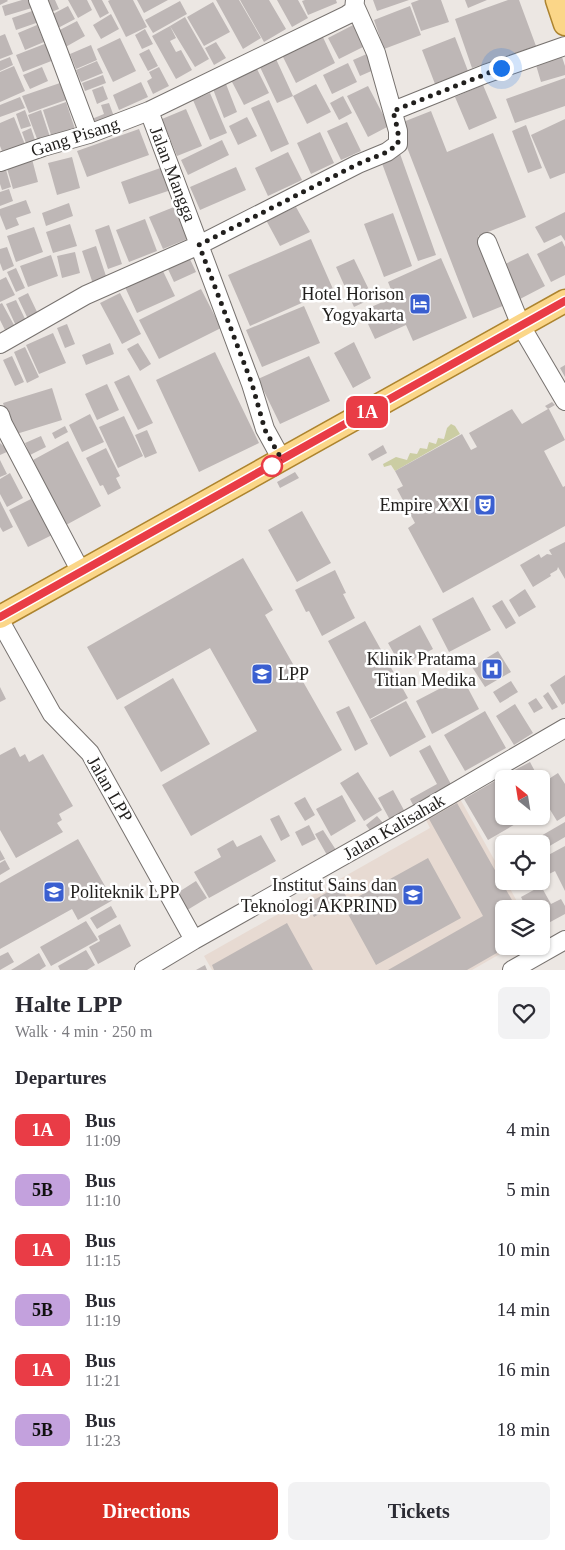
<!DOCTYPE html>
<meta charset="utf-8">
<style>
:root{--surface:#fff;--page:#f2f2f3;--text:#2b2b33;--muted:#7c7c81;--accent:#d93025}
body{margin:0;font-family:"Times New Roman",serif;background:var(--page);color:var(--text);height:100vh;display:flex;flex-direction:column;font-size:19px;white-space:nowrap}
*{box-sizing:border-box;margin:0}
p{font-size:16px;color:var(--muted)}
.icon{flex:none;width:28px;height:28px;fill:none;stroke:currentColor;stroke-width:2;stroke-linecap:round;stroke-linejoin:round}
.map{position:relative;height:970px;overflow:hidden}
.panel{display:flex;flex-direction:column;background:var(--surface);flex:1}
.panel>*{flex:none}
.badge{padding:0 10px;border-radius:8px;font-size:18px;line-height:32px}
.needle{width:32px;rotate:330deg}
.fabs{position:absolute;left:495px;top:770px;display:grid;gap:10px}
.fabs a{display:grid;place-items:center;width:55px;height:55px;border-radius:8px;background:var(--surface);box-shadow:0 1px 4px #0004;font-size:25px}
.you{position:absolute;width:25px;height:25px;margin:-12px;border:4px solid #fff;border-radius:50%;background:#1a73e8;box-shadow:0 0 0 8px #1a73e833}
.map>.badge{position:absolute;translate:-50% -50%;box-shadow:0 0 0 2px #fff}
h2{padding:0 15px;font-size:19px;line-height:45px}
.round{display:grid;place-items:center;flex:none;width:52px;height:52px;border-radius:8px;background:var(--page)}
.overview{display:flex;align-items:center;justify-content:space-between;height:85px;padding:0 15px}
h1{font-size:24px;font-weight:700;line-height:38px}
.cta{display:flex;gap:10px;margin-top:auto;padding:10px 15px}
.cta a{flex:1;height:58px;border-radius:8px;background:var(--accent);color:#fff;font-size:20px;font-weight:700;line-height:58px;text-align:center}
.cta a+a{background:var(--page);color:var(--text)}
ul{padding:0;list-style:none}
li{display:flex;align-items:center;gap:15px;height:60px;padding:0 15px}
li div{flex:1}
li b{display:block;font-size:19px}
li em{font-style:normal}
li .badge{min-width:55px;font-weight:700;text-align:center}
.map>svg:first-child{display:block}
.built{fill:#e7dad2}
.green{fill:#cbcda3}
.building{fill:#beb7b6}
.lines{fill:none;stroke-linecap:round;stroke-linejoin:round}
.minor-casing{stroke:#77726f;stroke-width:20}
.major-casing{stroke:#ad842f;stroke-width:25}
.minor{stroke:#fff;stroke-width:18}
.major{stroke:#fbd688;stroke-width:22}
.line-casing{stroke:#fff;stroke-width:11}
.line{stroke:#e93c46;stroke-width:8}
.walk{stroke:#211f1d;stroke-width:5;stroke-dasharray:0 9}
.stop-dot{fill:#fff;stroke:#e93c46;stroke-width:2.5}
.labels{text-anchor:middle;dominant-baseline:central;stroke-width:5;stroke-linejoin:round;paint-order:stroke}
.street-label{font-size:18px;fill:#211f1d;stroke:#fff}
.poi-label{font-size:18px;fill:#211f1d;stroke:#fff;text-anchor:end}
</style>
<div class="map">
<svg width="565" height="970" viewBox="0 0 565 970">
<rect width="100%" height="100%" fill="#ece7e3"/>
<!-- built -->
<path class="built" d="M459,797L504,877V881H506L521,909H504V946H514L472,970H212L204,956L430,828L424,816Z"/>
<!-- green -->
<path class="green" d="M451,424L455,426L460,434L395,471L391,465L384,467L383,464L396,457L407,460L410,453L417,454L420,448L427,449L429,442L436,444L438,438L444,439L447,428Z"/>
<!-- building -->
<path class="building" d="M0,0H7L8,1L0,5Z
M22,0H33L35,7L5,16L2,6Z
M40,0H55L59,9L46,14Z
M68,0H87L92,10L78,18Z
M91,0H102L109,13L100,18Z
M110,0H133L147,27L126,37L108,1Z
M137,0H168L144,13Z
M216,0H239L261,38L243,49Z
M240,0H269L286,29L264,42Z
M277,0H298L308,18L292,27Z
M305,0H336L337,3L308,15L302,1Z
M373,0H409L377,11Z
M419,0H441L449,22L421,31L411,3Z
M465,0H487L468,8Z
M508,0H519L536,46L472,68L455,19Z
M180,1L187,14L153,33L145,20Z
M213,2L230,32L204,46L187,17Z
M68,6L75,19L58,28L51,15Z
M410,6L421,35L384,49L374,20Z
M35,10L39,22L16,30L12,18Z
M111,14L119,29L101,39L93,25Z
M185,17L209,59L195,67L170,26Z
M77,21L85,36L62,49L54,33Z
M355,24L365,46L339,59L328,38Z
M37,25L44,42L25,50L18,33Z
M170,26L176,38L170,41L176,52L181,50L192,70L176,79L152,36Z
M145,29L153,44L142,49L135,35Z
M321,33L335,63L296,83L281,53Z
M5,34L13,54L0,59V36Z
M455,37L468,71L435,84L422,50Z
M120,38L136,71L113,82L97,49Z
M216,42L226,58L214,65L205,48Z
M47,43L54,60L23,72L16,55Z
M91,45L97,60L76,69L70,54Z
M149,49L158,66L148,71L139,54Z
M369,53L376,69L360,76L353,60Z
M10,57L13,65L0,71V61Z
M562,57L565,66V75L541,82L536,65Z
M276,59L293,96L316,84L331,112L307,124L293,96L277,103L260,67Z
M97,61L103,73L81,82L76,70Z
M348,63L357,82L332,94L323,75Z
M14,66L25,91L0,102V72Z
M42,67L48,81L30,89L23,75Z
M159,67L169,86L153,94L147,81L152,78L149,72Z
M256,67L269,93L244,105L231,80Z
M103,75L106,83L85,91L82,83Z
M565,78V106L515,123L506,99Z
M141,82L148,97L119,110L113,95Z
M60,83L66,100L29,113L22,96Z
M226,84L237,112L224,118L213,89Z
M483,85L497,118L469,130L455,97Z
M103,86L108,99L97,104L92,90Z
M368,86L389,126L368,137L347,96Z
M210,93L227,133L210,140L193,100Z
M343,96L352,113L339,120L330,103Z
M20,97L25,108L0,117V105Z
M269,100L289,144L271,152L251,108Z
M66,102L75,129L52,138L43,110Z
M109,103L116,122L90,131L87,121L104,114L101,105Z
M186,109L202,146L177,156L162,119Z
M25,110L31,126L21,129L16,114Z
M41,110L51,140L39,144L28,115Z
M431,111L447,152L493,133L526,217L478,236L505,305L473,318L398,124Z
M14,117L26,147L4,156L0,146V123Z
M247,117L257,136L238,145L229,126Z
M565,119V173L550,179L531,135Z
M347,122L361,151L341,160L327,131Z
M526,125L542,168L528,173L512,131Z
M31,128L36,143L27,146L22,132Z
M139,129L149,155L87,177L77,151Z
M320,132L334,163L311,174L297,143Z
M222,140L229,155L188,175L181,160Z
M399,151L436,255L418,261L380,158Z
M288,152L302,180L268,196L255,168Z
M72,157L80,188L57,195L48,163Z
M32,159L38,182L13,189L6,165Z
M4,163L11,187L2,190L0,184V164Z
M166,166L174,189L129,204L121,182Z
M236,167L246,190L200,210L190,187Z
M9,189L13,201L0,206V192Z
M26,200L31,213L16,218L19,225L6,230L0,215V209Z
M69,203L73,216L46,226L42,213Z
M179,205L192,237L163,249L149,217Z
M296,207L310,232L280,246L266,220Z
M565,212V241L561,235L544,243L535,227Z
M393,213L412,266L384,277L364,224Z
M145,219L157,251L129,262L116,230Z
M70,224L77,246L53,253L46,232Z
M109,225L122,264L108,269L95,230Z
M34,227L43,252L16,262L7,236Z
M311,239L333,289L250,326L228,275Z
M562,241L565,247V275L551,282L537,254Z
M96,246L107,279L93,284L82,251Z
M7,247L14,266L3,271L0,263V249Z
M75,252L80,273L62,278L57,256Z
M528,253L545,286L520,299L503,265Z
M51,255L58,276L28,287L20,266Z
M189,257L196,272L174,282L167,267Z
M441,258L467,318L413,341L406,325L375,339L362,311L394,297L388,282Z
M354,259L373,298L354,307L336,267Z
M16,268L25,288L16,292L7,272Z
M162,269L175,296L137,313L125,287Z
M6,277L15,295L0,302V280Z
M201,289L221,328L159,359L139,320Z
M28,293L38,314L28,319L18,298Z
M120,293L141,334L122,344L100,303Z
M16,300L26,321L16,326L6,304Z
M2,303L14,325L5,330L0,320V304Z
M304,306L320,343L262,367L246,330Z
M67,324L75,344L65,348L57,328Z
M53,333L66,363L39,374L26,345Z
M354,342L371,378L353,388L334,353Z
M110,343L114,354L86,365L82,355Z
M138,343L151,364L140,371L127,349Z
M25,347L39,377L27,383L14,352Z
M215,352L259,443L199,472L156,380Z
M12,356L24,382L15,386L3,360Z
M309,356L330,401L280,424L258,379Z
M565,365V377L560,368Z
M129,375L153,423L138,430L114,382Z
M107,384L119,410L97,420L85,394Z
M52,388L62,420L13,435L3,403Z
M552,402L555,405L548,409H549L565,440L544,451L563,487L565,486V526L443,593L408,528L415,523L397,489L403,486L395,471L462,434L471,450L477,447L469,433L512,409L522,424L548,409L545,406Z
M90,414L104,442L82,452L69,425Z
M124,416L143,456L118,468L99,427Z
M65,426L68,432L55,439L52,433Z
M147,430L157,453L145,458L135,435Z
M41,436L46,447L30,455L25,443Z
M68,441L101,506L66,525L33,460Z
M0,443L9,451L0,455Z
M383,445L387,453L372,461L368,454Z
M106,448L120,476L116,478L121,488L108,495L103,485L100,486L86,458Z
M0,460L7,474L0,477Z
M295,472L299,478L280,488L277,482Z
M10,473L23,498L7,507L0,494V479Z
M33,498L52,535L28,547L9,510Z
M0,501L13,527L3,532L0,527Z
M302,511L331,563L297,582L268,530Z
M565,542V579L558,567L557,570L550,574L551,576L533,587L520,565L539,554L541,558L547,554L552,555L549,550Z
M243,558L273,610L265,615L342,750L191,836L162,785L257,731L210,648L117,700L87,647Z
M335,570L346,593L343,594L355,618L322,636L309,611L306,612L295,590Z
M525,589L536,607L519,617L509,600Z
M473,597L491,630L449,652L432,619Z
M502,600L516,623L506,629L492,606Z
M365,621L408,698L370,719L328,641Z
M420,625L433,649L401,666L388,643Z
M498,651L511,672L485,687L472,667Z
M565,675V703L562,705L550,685Z
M462,677L479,709L432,734L416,701Z
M173,678L210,744L161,772L124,707Z
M511,681L518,692L500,703L493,692Z
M0,687L6,699L0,702Z
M548,692L558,707L552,710L543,696Z
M536,698L543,708L534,713L528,703Z
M406,701L426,737L390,757L370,720Z
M515,704L533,733L514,745L496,716Z
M349,706L368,744L355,751L336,712Z
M485,711L506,748L465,771L444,735Z
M430,745L453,788L415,809L410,799L437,784L419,751Z
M15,747L20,757L25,754L29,762L43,754L73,806L59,814L62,820L57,823L63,832L16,858L0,830V755Z
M530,762L539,779H507L505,775Z
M358,772L382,810L364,821L340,783Z
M558,773L565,784V816L557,821L541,795V784Z
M500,778L504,784V816H523L524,819L488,840L464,799Z
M393,790L405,812L390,820L378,798Z
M342,795L356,821L331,836L316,809Z
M305,797L315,815L305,821L294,803Z
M457,803L517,909H504V946H509L467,970H388L483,916L429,819Z
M279,815L290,836L281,841L270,819Z
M377,816L383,823L372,833L366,825Z
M565,822V837L541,851V844H527Z
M309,825L316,839L302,846L295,832Z
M323,830L336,850L327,855L315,834Z
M261,835L276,861L209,898L194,872L221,857L217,849L233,840L237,847Z
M78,839L113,900L78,920L72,909L0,949V883Z
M565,846V891L555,871L541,878V859Z
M0,850L5,859L0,861Z
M428,858L461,918L376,965L343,905Z
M5,860L10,869L0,875V863Z
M196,881L207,898L184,912L174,895Z
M340,885L347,898L314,917L307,904Z
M541,886L551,904L561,899L565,906V914L541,927V909H527L521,897Z
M111,906L117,917L97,929L90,918Z
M86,921L98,940L51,966L40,947Z
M287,923L313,970H214L212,965Z
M120,924L131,946L98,964L89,947L100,941L98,936Z
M86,950L95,965L87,970H60L58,966Z
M8,952L14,962L0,970V956Z
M39,953L46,966L40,970H11Z
M205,965L207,970H196Z"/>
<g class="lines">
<!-- minor casing -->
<g class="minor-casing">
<path id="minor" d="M38,0L58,51L89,134
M149,111L251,384L265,429L282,460
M393,111L485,74L565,46
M0,162L43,147L89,134L149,111L347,15L354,10L355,0
M487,242L521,326L565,401
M0,344L86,295L199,245L358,164L387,152L398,144V131L376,53L355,6
M0,415L3,424L81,572
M0,621L52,714L90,753L194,940
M144,970L194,940L419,813L565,728
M512,970L565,940"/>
</g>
<!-- major casing -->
<g class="major-casing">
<path id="major" d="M557,0L565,24
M0,617L565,301"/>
</g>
<!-- minor -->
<use href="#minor" class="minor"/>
<!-- major -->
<use href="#major" class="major"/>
</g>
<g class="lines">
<!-- line casing -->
<g class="line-casing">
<path id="line" d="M0,617L565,301"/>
</g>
<!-- line -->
<use href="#line" class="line"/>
<!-- walk -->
<path class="walk" d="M272,466L282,460L265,430L252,384L199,245L358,164L387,152L398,144V131L393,111L501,68"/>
</g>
<!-- icons -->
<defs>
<g id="hotel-square" transform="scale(1.125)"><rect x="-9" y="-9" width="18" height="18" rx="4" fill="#3a5fd0" stroke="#fff"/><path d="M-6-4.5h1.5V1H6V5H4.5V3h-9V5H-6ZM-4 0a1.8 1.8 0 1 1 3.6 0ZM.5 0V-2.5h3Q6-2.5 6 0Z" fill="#fff"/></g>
<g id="theatre-square" transform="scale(1.125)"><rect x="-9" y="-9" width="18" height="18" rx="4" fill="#3a5fd0" stroke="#fff"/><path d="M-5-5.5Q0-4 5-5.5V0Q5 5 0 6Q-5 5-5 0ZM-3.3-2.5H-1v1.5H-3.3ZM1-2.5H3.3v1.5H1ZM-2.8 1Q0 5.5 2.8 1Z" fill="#fff"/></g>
<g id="hospital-square" transform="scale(1.125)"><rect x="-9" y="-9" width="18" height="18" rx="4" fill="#3a5fd0" stroke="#fff"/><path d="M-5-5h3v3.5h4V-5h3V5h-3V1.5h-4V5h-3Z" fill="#fff"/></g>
<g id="university-square" transform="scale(1.125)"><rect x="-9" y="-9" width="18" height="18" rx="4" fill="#3a5fd0" stroke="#fff"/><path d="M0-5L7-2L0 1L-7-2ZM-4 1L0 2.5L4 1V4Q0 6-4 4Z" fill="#fff"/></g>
</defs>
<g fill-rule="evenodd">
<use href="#hotel-square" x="420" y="304"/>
<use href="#theatre-square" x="485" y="505"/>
<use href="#hospital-square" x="492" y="669"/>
<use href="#university-square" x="262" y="674"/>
<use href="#university-square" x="54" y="892"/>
<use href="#university-square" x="413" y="895"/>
</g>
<!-- markers -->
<circle class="stop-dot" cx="272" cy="466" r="10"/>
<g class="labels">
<!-- street labels -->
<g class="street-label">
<text transform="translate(75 137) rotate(-18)">Gang Pisang</text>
<text transform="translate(173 174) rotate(69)">Jalan Mangga</text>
<text transform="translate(110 789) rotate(60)">Jalan LPP</text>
<text transform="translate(394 827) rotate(-30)">Jalan Kalisahak</text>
</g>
<!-- poi labels -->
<g class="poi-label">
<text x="404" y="294">Hotel Horison<tspan x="404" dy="21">Yogyakarta</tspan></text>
<text x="469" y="505">Empire XXI</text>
<text x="476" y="659">Klinik Pratama<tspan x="476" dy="21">Titian Medika</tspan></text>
<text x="278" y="674" text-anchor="start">LPP</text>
<text x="397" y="885">Institut Sains dan<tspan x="397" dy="21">Teknologi AKPRIND</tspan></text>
<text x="70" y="892" text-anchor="start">Politeknik LPP</text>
</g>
</g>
</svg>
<div class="fabs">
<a><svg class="needle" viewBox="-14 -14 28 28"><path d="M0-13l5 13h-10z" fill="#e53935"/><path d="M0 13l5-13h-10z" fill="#7c7c81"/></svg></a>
<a><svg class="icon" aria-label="locate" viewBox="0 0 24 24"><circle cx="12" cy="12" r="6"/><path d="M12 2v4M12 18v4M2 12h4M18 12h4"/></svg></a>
<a><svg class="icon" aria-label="layers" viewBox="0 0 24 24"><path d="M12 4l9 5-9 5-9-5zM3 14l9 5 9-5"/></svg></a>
</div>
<div class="you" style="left:501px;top:68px"></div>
<b class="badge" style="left:367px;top:412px;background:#e93c46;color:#fff">1A</b>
</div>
<section class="panel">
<div class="overview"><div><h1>Halte LPP</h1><p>Walk · 4 min · 250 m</p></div><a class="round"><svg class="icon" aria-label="heart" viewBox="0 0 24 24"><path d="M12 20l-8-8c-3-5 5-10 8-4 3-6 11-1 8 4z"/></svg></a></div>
<h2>Departures</h2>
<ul>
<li><span class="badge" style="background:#e93c46;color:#fff">1A</span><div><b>Bus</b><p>11:09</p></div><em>4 min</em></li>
<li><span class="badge" style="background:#c3a1dd;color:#111">5B</span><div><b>Bus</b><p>11:10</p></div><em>5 min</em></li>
<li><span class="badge" style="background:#e93c46;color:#fff">1A</span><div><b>Bus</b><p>11:15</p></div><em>10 min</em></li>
<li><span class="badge" style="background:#c3a1dd;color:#111">5B</span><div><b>Bus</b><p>11:19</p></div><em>14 min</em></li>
<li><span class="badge" style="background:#e93c46;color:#fff">1A</span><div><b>Bus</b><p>11:21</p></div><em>16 min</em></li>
<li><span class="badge" style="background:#c3a1dd;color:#111">5B</span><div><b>Bus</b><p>11:23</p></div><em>18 min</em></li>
</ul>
<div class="cta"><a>Directions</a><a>Tickets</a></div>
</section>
